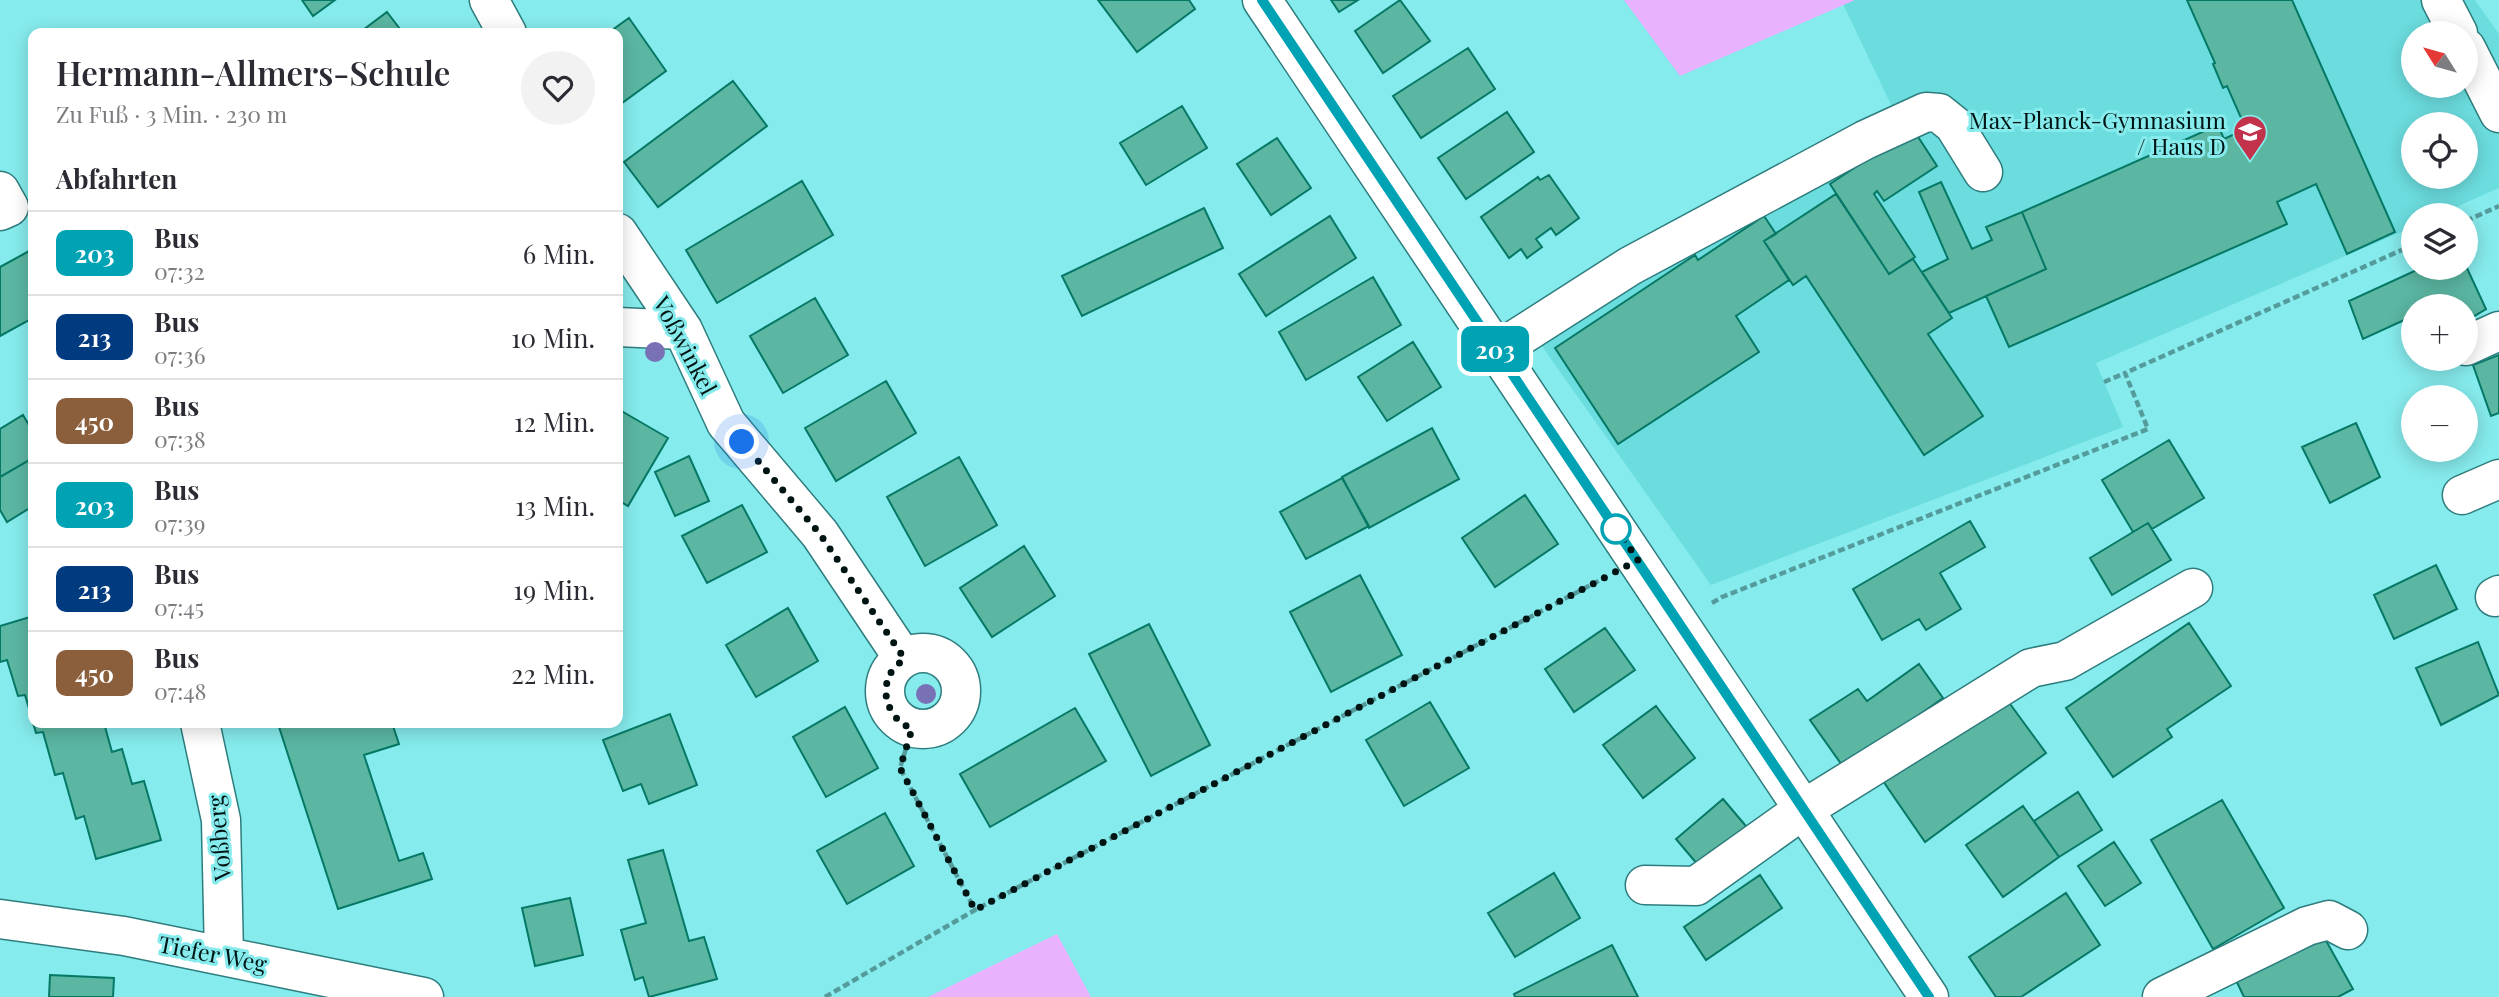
<!DOCTYPE html>
<html lang="de">
<meta charset="utf-8">
<style>
:root{--surface:#fff;--page:#f2f2f3;--text:#2b2b33;--muted:#7c7c81;--line:#e1e1e2}
body{margin:0;font-family:"Playfair Display",serif;background:var(--page);color:var(--text);height:100vh;display:flex;flex-direction:column;font-size:26px;white-space:nowrap}
*{box-sizing:border-box;margin:0}
p{font-size:23px;color:var(--muted)}
.icon{flex:none;width:38px;height:38px;fill:none;stroke:currentColor;stroke-width:2;stroke-linecap:round;stroke-linejoin:round}
.map{position:relative;flex:1;overflow:hidden}
.details{position:absolute;left:28px;top:28px;width:595px;height:700px;display:flex;flex-direction:column;background:var(--surface);border-radius:14px;box-shadow:0 4px 18px #0003}
.details>*{flex:none}
.badge{padding:0 14px;border-radius:10px;font-size:24px;line-height:46px}
.needle{width:46px;rotate:307deg}
.buttons{position:absolute;left:2401px;top:21px;display:grid;gap:14px}
.buttons a{display:grid;place-items:center;width:77px;height:77px;border-radius:50%;background:var(--surface);box-shadow:0 4px 18px #0003;font-size:35px}
.you{position:absolute;width:35px;height:35px;margin:-18px;border:5px solid #fff;border-radius:50%;background:#1a73e8;box-shadow:0 0 0 10px #1a73e833}
.map>.badge{position:absolute;translate:-50% -50%;box-shadow:0 0 0 4px #fff}
h2{padding:0 28px;font-size:26px;line-height:63px}
.round{display:grid;place-items:center;flex:none;width:74px;height:74px;border-radius:37px;background:var(--page)}
.headline{display:flex;align-items:center;justify-content:space-between;height:119px;padding:0 28px}
h1{font-size:33px;font-weight:600;line-height:52px}
ul{padding:0;list-style:none}
li{display:flex;align-items:center;gap:21px;height:84px;padding:0 28px;border-top:2px solid var(--line)}
li div{flex:1}
li b{display:block;font-size:26px}
li em{font-style:normal}
li .badge{min-width:77px;font-weight:700;text-align:center}
.map>svg:first-child{display:block}
.built{fill:#6cdddf;fill-rule:evenodd}
.green{fill:#e8b2fc}
.building{fill:#5bb7a2;stroke:#057966;stroke-width:2}
.lines{fill:none;stroke-linecap:round;stroke-linejoin:round}
.minor-casing{stroke:#2e7d7e;stroke-width:41}
.path{stroke:#549b9c;stroke-width:4.5;stroke-dasharray:7 3.5;stroke-linecap:butt}
.minor{stroke:#fff;stroke-width:38}
.tree{fill:#7871b5}
.line-casing{stroke:#fff;stroke-width:16}
.line{stroke:#00a3b4;stroke-width:10}
.walk{stroke:#001414;stroke-width:7;stroke-dasharray:0 12.6}
.stop-dot{fill:#fff;stroke:#00a3b4;stroke-width:3.5}
.labels{text-anchor:middle;dominant-baseline:central;stroke-width:6;stroke-linejoin:round;paint-order:stroke}
.poi-label{font-size:23px;fill:#001414;stroke:#86ebec;text-anchor:end}
.street-label{font-size:23px;fill:#001414;stroke:#86ebec}
</style>
<div class="map">
<svg width="2499" height="997" viewBox="0 0 2499 997">
<rect width="100%" height="100%" fill="#86ebec"/>
<!-- built -->
<path class="built" d="M1624,0H2475L2499,34V188L2438,215H2413V227L2096,363L2123,427L1711,585L1529,328L1892,107L1843,4L1680,76ZM2413,33H2466V86H2413ZM2413,124H2466V177H2413Z"/>
<!-- green -->
<path class="green" d="M1624,0H1855L1680,76Z
M1057,934L1091,997H928Z"/>
<!-- building -->
<path class="building" d="M302,0H335L313,16Z
M1098,0H1189L1195,9L1137,52Z
M1331,0H1358L1339,12Z
M1400,0L1430,41L1383,73L1355,31Z
M2187,0H2292L2395,232L2347,254L2316,184L2277,202L2287,224L2009,347L1986,296L2046,269L2022,212L2218,125L2224,139L2246,129L2227,86L2223,88L2213,64L2215,63Z
M387,12L403,33H359Z
M629,18L666,71L618,106V33H608Z
M1468,48L1495,89L1421,138L1393,96Z
M733,81L767,126L658,207L624,162Z
M1182,106L1207,148L1146,185L1120,143Z
M1507,112L1534,152L1466,199L1438,158Z
M1913,129L1937,166L1884,201L1877,191L1874,194L1915,257L1889,274L1830,184Z
M1277,138L1311,188L1271,215L1237,164Z
M1549,175L1579,218L1556,235L1551,228L1536,239L1542,247L1527,258L1521,249L1509,258L1481,217L1538,177L1540,180Z
M802,181L833,235L717,303L686,250Z
M1941,182L1972,249L1992,240L1986,227L2022,212L2046,269L1949,313L1922,272L1948,259L1919,192Z
M1836,194L1889,274L1913,259L1952,318L1928,334L1983,416L1924,455L1806,276L1793,285L1764,241Z
M1204,208L1223,248L1082,316L1062,276Z
M1330,216L1356,258L1266,316L1239,274Z
M1764,216L1776,234L1764,241L1789,280L1736,316L1759,352L1618,444L1555,348L1695,255L1698,260Z
M31,250L33,254V318L0,336V267Z
M2466,266L2486,309L2466,321V306H2413V316L2363,339L2349,301L2421,268Z
M1373,277L1401,325L1306,380L1279,332Z
M815,298L848,355L783,393L750,336Z
M1413,342L1441,387L1387,421L1358,377Z
M2499,355V413L2491,416L2473,365Z
M886,381L916,433L836,481L805,428Z
M618,409L668,438L628,506L618,500Z
M23,415L33,432V458L0,477V429Z
M2356,423L2380,477L2330,503L2302,447Z
M1432,428L1459,479L1369,528L1342,477Z
M2169,440L2204,498L2152,529L2148,523L2133,532L2102,480Z
M689,456L709,501L675,516L655,472Z
M959,457L997,525L925,566L887,497Z
M33,458V506L7,522L0,510V477Z
M1342,478L1369,526L1306,559L1280,512Z
M1525,495L1558,544L1495,587L1462,538Z
M742,505L767,552L707,583L682,536Z
M1970,521L1985,547L1940,573L1961,609L1926,630L1919,619L1882,640L1853,589Z
M2148,523L2171,560L2112,595L2090,558Z
M1024,546L1055,596L992,637L960,588Z
M2436,565L2457,609L2394,639L2374,595Z
M1360,575L1402,655L1331,692L1290,612Z
M788,608L818,661L756,697L726,645Z
M33,616V722L25,695L18,696L7,660L0,662V626Z
M2189,623L2231,686L2167,729L2172,737L2113,777L2066,708Z
M1149,624L1210,745L1151,776L1089,654Z
M1605,628L1635,670L1574,712L1545,669Z
M2478,642L2499,695L2441,725L2416,668Z
M1919,664L1943,698L1844,768L1810,720L1858,689L1867,701Z
M2002,693L2046,753L1925,842L1883,781Z
M1430,702L1469,768L1404,806L1366,740Z
M1656,706L1695,758L1643,798L1603,745Z
M845,707L878,768L826,797L793,737Z
M1075,708L1106,761L990,827L960,774Z
M670,714L697,785L649,804L641,784L623,791L603,740Z
M33,723H104L112,752L122,749L132,784L144,781L161,840L96,859L84,816L76,819L63,773L55,775L43,732L36,733Z
M291,723H392L399,744L364,755L399,861L423,853L432,879L338,909L279,727Z
M2078,792L2102,830L2059,857L2034,821Z
M1723,799L1751,832L1704,872L1676,839Z
M2222,800L2284,908L2213,949L2151,840Z
M2023,806L2059,857L2003,897L1966,845Z
M885,813L914,866L847,904L817,851Z
M2114,842L2141,883L2105,906L2078,866Z
M663,850L689,941L704,937L717,979L649,997L643,977L635,980L621,930L646,923L628,860Z
M1554,873L1580,918L1515,957L1488,913Z
M1760,875L1782,908L1706,960L1684,927Z
M2066,893L2100,945L2021,997H1996L1969,957Z
M570,898L583,955L535,966L522,908Z
M2319,928L2353,989L2338,997H2244L2233,974Z
M1612,945L1638,997H1515L1514,994Z
M50,975L114,978L113,997H49Z"/>
<g class="lines">
<!-- minor casing -->
<g class="minor-casing">
<path id="minor" d="M489,0L507,33
M1262,0L1929,997
M2441,0L2458,33
M2466,48L2499,113
M0,191L9,207L0,211
M618,233L683,330L726,423L820,534L903,658
M618,327L683,330
M2466,346L2499,331
M1497,351L1630,266L1865,140L1926,112L1939,113L1954,125L1983,172
M2462,495L2499,479
M2495,597L2499,595
M885 691a38 38 0 1 1 76 0a38 38 0 1 1-76 0Z
M200,723L221,820L224,956
M1645,885L1696,886L1804,809L2031,668L2065,661L2193,588
M0,919L124,936L424,997
M2162,997L2307,926L2329,920L2348,930"/>
</g>
<!-- path -->
<path class="path" d="M2466,221L2499,206
M2104,382L2125,373
M1712,603L1722,597L2148,429L2125,373L2413,245
M912,729L900,768L975,910
M825,997L975,910L1604,578"/>
<!-- minor -->
<use href="#minor" class="minor"/>
</g>
<!-- trees -->
<g class="tree">
<circle cx="655" cy="352" r="10"/>
<circle cx="926" cy="694" r="10"/>
</g>
<g class="lines">
<!-- line casing -->
<g class="line-casing">
<path id="line" d="M1262,0L1929,997"/>
</g>
<!-- line -->
<use href="#line" class="line"/>
<!-- walk -->
<path class="walk" d="M742,442L820,534L904,658L887,677L886,702L899,722L912,729L900,768L975,910L1638,560L1613,524L1616,529"/>
</g>
<!-- icons -->
<defs>
<g id="school-pin" transform="scale(1.75)"><path d="M0 17L-7.5 6A9.5 9.5 0 1 1 7.5 6Z" fill="#c2324a" stroke="#86ebec"/><path d="M0-5L7-2L0 1L-7-2ZM-4 1L0 2.5L4 1V4Q0 6-4 4Z" fill="#fff"/></g>
</defs>
<g fill-rule="evenodd">
<use href="#school-pin" x="2250" y="132"/>
</g>
<!-- markers -->
<circle class="stop-dot" cx="1616" cy="529" r="14"/>
<g class="labels">
<!-- poi labels -->
<g class="poi-label">
<text x="2226" y="119">Max-Planck-Gymnasium<tspan x="2226" dy="26">/ Haus D</tspan></text>
</g>
<!-- street labels -->
<g class="street-label">
<text transform="translate(686 345) rotate(62)">Voßwinkel</text>
<text transform="translate(218 838) rotate(-95)">Voßberg</text>
<text transform="translate(213 953) rotate(11)">Tiefer Weg</text>
</g>
</g>
</svg>
<div class="buttons">
<a><svg class="needle" viewBox="-14 -14 28 28"><path d="M0-13l5 13h-10z" fill="#e53935"/><path d="M0 13l5-13h-10z" fill="#7c7c81"/></svg></a>
<a><svg class="icon" aria-label="locate" viewBox="0 0 24 24"><circle cx="12" cy="12" r="6"/><path d="M12 2v4M12 18v4M2 12h4M18 12h4"/></svg></a>
<a><svg class="icon" aria-label="layers" viewBox="0 0 24 24"><path d="M12 4l9 5-9 5-9-5zM3 14l9 5 9-5"/></svg></a>
<a>+</a>
<a>−</a>
</div>
<div class="you" style="left:742px;top:442px"></div>
<b class="badge" style="left:1495px;top:349px;background:#00a3b4;color:#fff">203</b>
<section class="details">
<div class="headline"><div><h1>Hermann-Allmers-Schule</h1><p>Zu Fuß · 3 Min. · 230 m</p></div><a class="round"><svg class="icon" aria-label="heart" viewBox="0 0 24 24"><path d="M12 20l-8-8c-3-5 5-10 8-4 3-6 11-1 8 4z"/></svg></a></div>
<h2>Abfahrten</h2>
<ul>
<li><span class="badge" style="background:#00a3b4;color:#fff">203</span><div><b>Bus</b><p>07:32</p></div><em>6 Min.</em></li>
<li><span class="badge" style="background:#003b80;color:#fff">213</span><div><b>Bus</b><p>07:36</p></div><em>10 Min.</em></li>
<li><span class="badge" style="background:#8b5e3c;color:#fff">450</span><div><b>Bus</b><p>07:38</p></div><em>12 Min.</em></li>
<li><span class="badge" style="background:#00a3b4;color:#fff">203</span><div><b>Bus</b><p>07:39</p></div><em>13 Min.</em></li>
<li><span class="badge" style="background:#003b80;color:#fff">213</span><div><b>Bus</b><p>07:45</p></div><em>19 Min.</em></li>
<li><span class="badge" style="background:#8b5e3c;color:#fff">450</span><div><b>Bus</b><p>07:48</p></div><em>22 Min.</em></li>
</ul>
</section>
</div>
